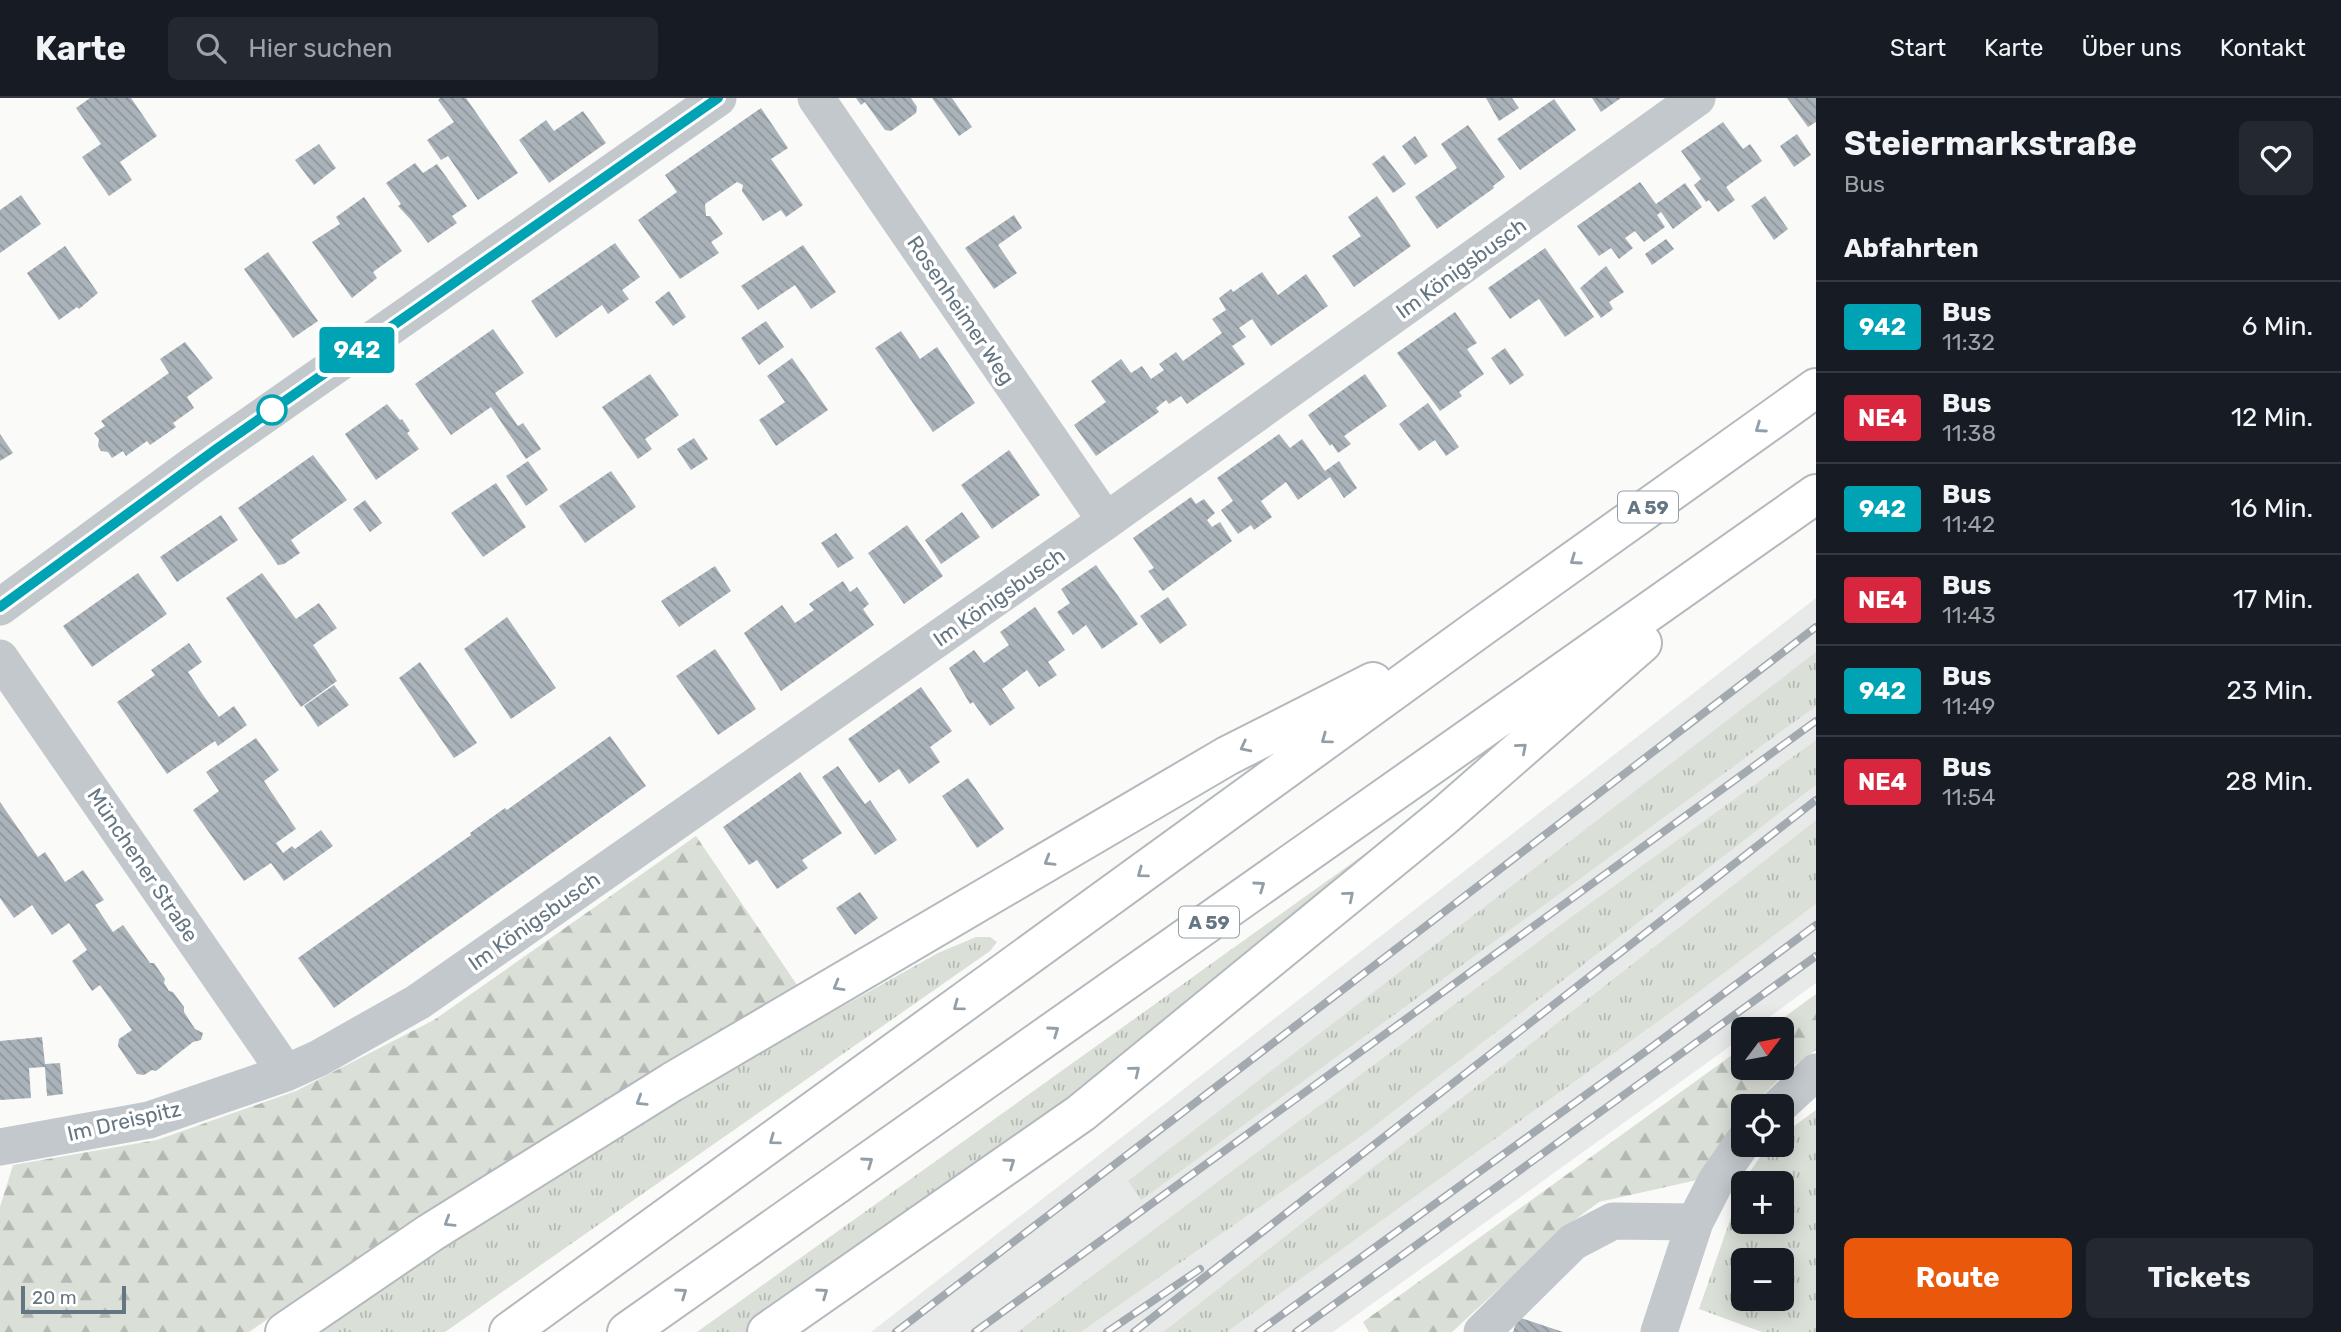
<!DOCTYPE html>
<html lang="de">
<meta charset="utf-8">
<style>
:root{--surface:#171b24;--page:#242831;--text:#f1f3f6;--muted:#9ea1a6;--line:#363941;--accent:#ea580c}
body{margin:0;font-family:Rubik,sans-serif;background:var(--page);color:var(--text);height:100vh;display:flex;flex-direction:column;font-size:26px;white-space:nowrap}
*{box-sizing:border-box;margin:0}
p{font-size:23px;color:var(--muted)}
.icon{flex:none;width:38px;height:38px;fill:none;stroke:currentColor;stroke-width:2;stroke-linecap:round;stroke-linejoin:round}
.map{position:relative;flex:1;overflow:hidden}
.side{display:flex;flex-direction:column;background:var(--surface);width:525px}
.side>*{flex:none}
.badge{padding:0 14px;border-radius:5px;font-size:24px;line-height:46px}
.needle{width:46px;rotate:58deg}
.controls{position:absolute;left:1731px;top:919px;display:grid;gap:14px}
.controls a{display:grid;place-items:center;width:63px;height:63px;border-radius:10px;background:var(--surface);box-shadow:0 4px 18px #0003;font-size:35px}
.scale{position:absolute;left:21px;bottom:18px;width:105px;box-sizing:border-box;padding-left:7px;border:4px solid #657683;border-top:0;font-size:19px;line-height:24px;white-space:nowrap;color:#657683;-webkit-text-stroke:5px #fff;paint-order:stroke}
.map>.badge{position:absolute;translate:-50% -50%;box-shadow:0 0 0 4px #fff}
h2{padding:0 28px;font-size:26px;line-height:63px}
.round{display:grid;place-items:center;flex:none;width:74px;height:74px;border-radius:10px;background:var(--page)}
.overview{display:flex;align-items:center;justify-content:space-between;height:119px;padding:0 28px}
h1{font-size:33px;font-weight:700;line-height:52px}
.button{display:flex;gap:14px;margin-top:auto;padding:14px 28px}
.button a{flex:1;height:80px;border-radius:10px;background:var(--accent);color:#fff;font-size:28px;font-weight:700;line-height:80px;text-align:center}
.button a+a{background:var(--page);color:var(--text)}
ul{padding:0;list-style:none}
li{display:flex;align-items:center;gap:21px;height:91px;padding:0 28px;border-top:2px solid var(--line)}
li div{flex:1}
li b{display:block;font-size:26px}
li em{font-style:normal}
li .badge{min-width:77px;font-weight:700;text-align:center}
header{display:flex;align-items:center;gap:42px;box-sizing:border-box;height:98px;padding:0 35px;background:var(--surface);border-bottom:2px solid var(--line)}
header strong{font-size:33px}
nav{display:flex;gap:38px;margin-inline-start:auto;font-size:24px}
.search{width:490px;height:63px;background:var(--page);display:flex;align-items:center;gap:18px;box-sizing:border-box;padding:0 24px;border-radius:10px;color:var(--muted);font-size:26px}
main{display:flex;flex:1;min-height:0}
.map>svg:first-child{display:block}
.built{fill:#e8e9e9}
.grass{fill:url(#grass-tufts);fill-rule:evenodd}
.forest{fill:url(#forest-firs)}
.building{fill:url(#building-back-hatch)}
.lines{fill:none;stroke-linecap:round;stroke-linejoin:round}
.highway-casing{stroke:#b4b9bd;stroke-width:42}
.street{stroke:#c3c8cc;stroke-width:37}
.highway{stroke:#fff;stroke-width:38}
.rail-casing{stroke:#a2aab0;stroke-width:8}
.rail{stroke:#fff;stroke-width:5;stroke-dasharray:16;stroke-linecap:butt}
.oneway{stroke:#939fa8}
.line-casing{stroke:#fff;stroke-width:16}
.line{stroke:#00a3b4;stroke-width:10}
.stop-dot{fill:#fff;stroke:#00a3b4;stroke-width:3.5}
.labels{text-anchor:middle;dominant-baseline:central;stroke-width:7;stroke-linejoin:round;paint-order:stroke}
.shield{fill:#fff;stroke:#939fa8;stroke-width:2}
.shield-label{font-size:19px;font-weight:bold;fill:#657683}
.street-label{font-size:21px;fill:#657683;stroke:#fff}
</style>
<header>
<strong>Karte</strong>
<div class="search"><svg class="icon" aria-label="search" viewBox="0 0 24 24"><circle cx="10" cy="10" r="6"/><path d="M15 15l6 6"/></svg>Hier suchen</div>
<nav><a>Start</a><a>Karte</a><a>Über uns</a><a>Kontakt</a></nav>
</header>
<main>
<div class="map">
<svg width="1816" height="1234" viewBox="0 0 1816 1234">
<defs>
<pattern id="grass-tufts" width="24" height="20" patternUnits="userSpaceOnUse" patternTransform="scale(1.75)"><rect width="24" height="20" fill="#dadfd7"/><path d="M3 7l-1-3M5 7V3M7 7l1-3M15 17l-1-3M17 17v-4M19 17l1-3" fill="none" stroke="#b4b9b4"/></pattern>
<pattern id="forest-firs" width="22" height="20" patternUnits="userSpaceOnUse" patternTransform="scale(1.75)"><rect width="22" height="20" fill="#dadfd7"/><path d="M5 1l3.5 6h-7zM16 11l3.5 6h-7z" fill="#b4b9b4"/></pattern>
<pattern id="building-back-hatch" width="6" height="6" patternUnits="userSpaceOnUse" patternTransform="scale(1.75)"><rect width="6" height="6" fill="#aab3b9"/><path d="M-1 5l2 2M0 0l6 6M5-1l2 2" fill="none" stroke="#8e969c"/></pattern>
</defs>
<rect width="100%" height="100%" fill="#fafaf8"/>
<!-- built -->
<path class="built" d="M1816,500V642L1575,816L1017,1234H871Z
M1816,687V722L1163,1234H1081L1363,1037Z
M1816,806V885L1753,931H1743V938L1722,954L1333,1234H1227L1688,902Z"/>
<!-- grass -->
<path class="grass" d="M1816,554V608L1141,1102L1128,1083Z
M1816,642V687L1363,1037L1081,1234H1017L1575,816Z
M1816,722V806L1688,902L1227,1234H1163Z
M1366,755L1371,757L1080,996L746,1234H697Z
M976,839H990L997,844L990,853L445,1234H318L440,1151L679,1000L938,855Z
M1816,1012V1234H1762L1699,1211L1743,1085V1124H1782V1085H1743L1767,1048L1782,1046V1037ZM1782,1162V1200H1743V1162Z"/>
<!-- forest -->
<path class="forest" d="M696,738L797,887L662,967L418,1118L249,1234H0V1109L13,1067L157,1042L296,993L434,922Z
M1816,896V952L1788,972L1752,1008H1743V1017L1697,1082L1599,1104L1568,1127L1452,1234H1369L1363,1224L1743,949V970H1782V931H1768Z"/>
<!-- building -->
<path class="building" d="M90,0H131L157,38L120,64L132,82L109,98L82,59L101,46L76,10Z
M440,0H466L518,75L478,102L448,58L441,62L427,42L454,24L438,2Z
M856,0H911L917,9L916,15L891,33L885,32L865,4L861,7Z
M932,0H952L972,29L959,38Z
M1486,0H1512L1519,10L1499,23Z
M1592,0H1621L1601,14Z
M1787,0H1816V24L1808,29Z
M1554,1L1576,32L1520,72L1497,41Z
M761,10L788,50L771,61L803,107L786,119L781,112L763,123L742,93L743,87L737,84L705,106L706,118H710L723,136L711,144L719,155L680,181L638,122L677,94L665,77Z
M583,13L606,45L549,85L519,42L546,22L554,33Z
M1723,24L1743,51L1750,46L1762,63L1726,89L1735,102L1718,114L1709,102L1706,104L1694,87L1701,81L1681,53Z
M1468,27L1505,79L1493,88L1494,90L1437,131L1415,99L1457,70L1441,46Z
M1797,36L1811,57L1794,69L1780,48Z
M1415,38L1428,58L1415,67L1402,48Z
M319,46L336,70L314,87L295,62Z
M1384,57L1406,86L1393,95L1372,66Z
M415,65L423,75L437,66L467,108L452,118L457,125L428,145L411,122L398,108L401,106L386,85Z
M1640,84L1656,106L1685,85L1702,109L1673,131L1661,114L1657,117L1665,129L1644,144L1635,133L1625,140L1633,150L1619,161L1611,150L1599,158L1577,128Z
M21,97L41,126L0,155V112Z
M1377,98L1411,148L1354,189L1332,158L1361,138L1348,119Z
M1765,98L1788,131L1774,142L1751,108Z
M364,99L402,153L373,174L377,180L352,200L312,144L340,126L336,119Z
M1014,117L1022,130L998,147L1017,175L994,191L965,150Z
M1666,141L1674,151L1652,167L1645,156Z
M615,145L640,179L622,192L629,201L608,216L602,207L556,240L531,203Z
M803,147L836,194L811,211L795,187L758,212L741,188Z
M65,148L98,195L79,211L77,209L59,222L27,175Z
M1545,150L1594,219L1565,239L1539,201L1510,221L1488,190Z
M268,154L318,223L293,240L244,171Z
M1606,168L1624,194L1609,204L1613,211L1601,220L1580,190Z
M1262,174L1278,197L1306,176L1328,208L1271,248L1252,221L1239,230L1246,239L1232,248L1245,266L1187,306L1181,298L1169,306L1166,302L1156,310L1159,314L1096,358L1074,327L1106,304L1091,283L1121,261L1131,275L1142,268L1151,281L1164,272L1159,266L1176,254L1183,263L1222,235L1212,221L1226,212L1219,200L1231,191L1233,194Z
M669,193L686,219L673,228L655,204Z
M1455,214L1477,245L1467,251L1484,276L1459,294L1462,298L1440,313L1397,255Z
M766,223L784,249L759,267L741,240Z
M493,231L524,275L495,295L518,328L523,325L541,351L526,361L491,309L451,337L415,286Z
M901,233L920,261L937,249L975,305L933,334L875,250Z
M185,244L213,280L187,299L194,310L173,325L176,329L150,347L147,343L126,358L123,353L112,360L108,354L101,353L98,348L99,341L94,335L105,328L101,323L169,275L160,261Z
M1505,250L1524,277L1510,287L1491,260Z
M792,260L828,312L776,348L759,322L785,304L767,278Z
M650,276L679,317L645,341L652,351L638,361L602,309Z
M1365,276L1387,308L1344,338L1351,346L1338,355L1332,346L1330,348L1308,317Z
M1428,305L1459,349L1446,358L1435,342L1419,353L1399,326Z
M387,306L400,322L402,321L410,333L407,335L419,351L376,382L345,336Z
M0,336L13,355L0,363Z
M1279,336L1290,350L1302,341L1325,373L1339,363L1357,390L1344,400L1330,379L1298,402L1286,384L1261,403L1272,419L1254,432L1251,427L1238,436L1221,412L1233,403L1217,380Z
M694,340L708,361L691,372L677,351Z
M1009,352L1040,397L992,431L961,387Z
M313,357L347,402L291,442L300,455L284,466L278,467L238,410Z
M528,363L548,392L526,408L506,378Z
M611,373L636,409L585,445L559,408Z
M496,385L526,429L483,459L451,415Z
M1191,399L1196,406L1204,401L1215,415L1207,422L1212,429L1220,424L1232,443L1163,493L1148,473L1154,470L1133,440Z
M365,402L382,425L370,434L353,411Z
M962,414L980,439L941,466L925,442Z
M221,417L238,442L177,484L160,459Z
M907,427L943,478L904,506L868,455Z
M836,435L854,460L838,470L821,445Z
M1096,467L1138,526L1102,551L1086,527L1073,537L1057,514L1070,505L1061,491Z
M715,468L731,493L679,529L661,503Z
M138,475L167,516L92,569L63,528Z
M262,475L296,521L319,505L337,530L313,547L337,583L301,609L226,500Z
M843,483L850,494L857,489L869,506L863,511L874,527L781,593L744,535L782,507L795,525L814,512L809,506Z
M1168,499L1187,527L1160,546L1140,518Z
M1035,509L1065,552L1048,564L1057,577L1039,589L1027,572L1002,591L1015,610L990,628L973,604L970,606L949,570L974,552L984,565L996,556L1009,547L1000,534Z
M507,519L556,590L511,621L464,551Z
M189,545L202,564L188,574L203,597L219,619L234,608L247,627L218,648L215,643L167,676L117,604L155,577L151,572Z
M715,551L756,611L718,637L676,578Z
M420,564L477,645L454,660L399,580Z
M334,587L349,607L318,629L304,608Z
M921,589L952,633L930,649L940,664L909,686L899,671L879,685L848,641Z
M610,638L646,688L334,910L298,860L471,737L470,735L505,710L507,712Z
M256,640L279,672L264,683L296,731L276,745L283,755L292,748L295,751L321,732L333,748L284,783L271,765L244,783L193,712L219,693L206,674Z
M838,668L865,706L870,702L897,742L875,757L822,679Z
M800,674L842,735L802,762L808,770L777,791L757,762L749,767L723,729Z
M968,680L1004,731L977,750L942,698Z
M0,704L38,759L45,754L65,784L83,772L104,802L95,807L113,834L123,827L150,865H154L165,881L164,885L169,893L173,894L184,909V914L195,931L203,935L201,942L193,944L156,973L152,972L144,977L137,976L118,948L119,941L132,932L100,887L92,893L72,863L87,852L69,825L52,837L32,807L14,820L0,800Z
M860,794L878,820L855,837L836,810Z
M42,939L45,966L60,965L63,996L47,998L45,969L29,970L31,1000L0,1002V943Z
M1518,1219L1563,1234H1513Z"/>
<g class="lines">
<!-- highway casing -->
<g class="highway-casing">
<path id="highway" d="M285,1234L430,1135L672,984L1227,658L1373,584
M509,1234L1481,529L1816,290
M627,1234L1816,396
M767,1234L1081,1015L1443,719L1642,545"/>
</g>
<!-- street -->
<path class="street" d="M816,0L1106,423
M0,509L193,367L718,0
M0,560L286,975
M1779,1008L1816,974
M0,1049L149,1022L286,975L319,960L418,904L1106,423L1697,0
M1482,1234L1573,1144L1613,1123L1695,1124
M1659,1234L1695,1124L1716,1083L1743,1044"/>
<!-- highway -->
<use href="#highway" class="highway"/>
<!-- rail casing -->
<g class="rail-casing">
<path id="rail" d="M896,1234L1816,529
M975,1234L1816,623
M1107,1234L1200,1171
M1134,1234L1816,702
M1258,1234L1649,951L1816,827
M1296,1234L1816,858"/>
</g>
<!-- rail -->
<use href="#rail" class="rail"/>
</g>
<!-- one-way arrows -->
<defs><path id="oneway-chevron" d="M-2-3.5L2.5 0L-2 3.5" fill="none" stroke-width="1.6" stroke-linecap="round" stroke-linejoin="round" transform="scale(1.75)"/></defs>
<g class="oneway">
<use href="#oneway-chevron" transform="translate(1760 330) rotate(145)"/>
<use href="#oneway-chevron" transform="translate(1575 462) rotate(145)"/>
<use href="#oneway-chevron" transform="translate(1326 641) rotate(144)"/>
<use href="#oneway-chevron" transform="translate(1245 649) rotate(153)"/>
<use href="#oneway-chevron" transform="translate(1522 650) rotate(-41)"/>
<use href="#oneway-chevron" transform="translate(1049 763) rotate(149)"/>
<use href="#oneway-chevron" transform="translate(1142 775) rotate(144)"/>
<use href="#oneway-chevron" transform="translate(1260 788) rotate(-35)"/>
<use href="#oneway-chevron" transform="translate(1349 798) rotate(-40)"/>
<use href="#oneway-chevron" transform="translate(838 888) rotate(150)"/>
<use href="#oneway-chevron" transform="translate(958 908) rotate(144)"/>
<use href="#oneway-chevron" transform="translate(1054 933) rotate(-35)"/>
<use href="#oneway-chevron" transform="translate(1135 973) rotate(-39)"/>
<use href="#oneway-chevron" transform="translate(641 1003) rotate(148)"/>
<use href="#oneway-chevron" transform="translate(774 1042) rotate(144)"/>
<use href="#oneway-chevron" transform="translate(868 1064) rotate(-35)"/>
<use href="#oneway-chevron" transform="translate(1010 1065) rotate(-35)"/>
<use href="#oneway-chevron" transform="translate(449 1124) rotate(148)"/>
<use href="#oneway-chevron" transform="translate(682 1195) rotate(-35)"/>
<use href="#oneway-chevron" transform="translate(823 1195) rotate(-35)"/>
</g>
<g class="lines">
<!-- line casing -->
<g class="line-casing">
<path id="line" d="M0,509L215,352L718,0"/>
</g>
<!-- line -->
<use href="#line" class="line"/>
</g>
<!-- markers -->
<circle class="stop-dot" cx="272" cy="312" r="14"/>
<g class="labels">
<!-- shield labels -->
<g class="shield">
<rect x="1618" y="393.5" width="60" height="31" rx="5"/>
<rect x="1179" y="808.5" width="60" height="31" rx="5"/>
</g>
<g class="shield-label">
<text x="1648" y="409">A 59</text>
<text x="1209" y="824">A 59</text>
</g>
<!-- street labels -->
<g class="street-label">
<text transform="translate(1461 170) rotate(-36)">Im Königsbusch</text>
<text transform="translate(961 212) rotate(56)">Rosenheimer Weg</text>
<text transform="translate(999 499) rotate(-35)">Im Königsbusch</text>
<text transform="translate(143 767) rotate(56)">Münchener Straße</text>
<text transform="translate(534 823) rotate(-35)">Im Königsbusch</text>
<text transform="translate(124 1023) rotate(-13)">Im Dreispitz</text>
</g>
</g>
</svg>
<div class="controls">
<a><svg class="needle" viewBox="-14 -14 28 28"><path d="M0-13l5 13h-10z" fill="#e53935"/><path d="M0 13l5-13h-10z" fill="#9ea1a6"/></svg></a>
<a><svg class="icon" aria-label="locate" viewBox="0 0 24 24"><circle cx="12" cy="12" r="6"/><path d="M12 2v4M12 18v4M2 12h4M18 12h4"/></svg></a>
<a>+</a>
<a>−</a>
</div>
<div class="scale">20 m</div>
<b class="badge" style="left:357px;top:252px;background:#00a3b4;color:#fff">942</b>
</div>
<section class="side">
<div class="overview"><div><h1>Steiermarkstraße</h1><p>Bus</p></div><a class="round"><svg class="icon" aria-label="heart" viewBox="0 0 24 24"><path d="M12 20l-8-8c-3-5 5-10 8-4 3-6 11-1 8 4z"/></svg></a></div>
<h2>Abfahrten</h2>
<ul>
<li><span class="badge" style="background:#00a3b4;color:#fff">942</span><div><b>Bus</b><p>11:32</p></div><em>6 Min.</em></li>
<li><span class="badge" style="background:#d7263d;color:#fff">NE4</span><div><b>Bus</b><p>11:38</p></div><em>12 Min.</em></li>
<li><span class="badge" style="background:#00a3b4;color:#fff">942</span><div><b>Bus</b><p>11:42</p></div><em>16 Min.</em></li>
<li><span class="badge" style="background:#d7263d;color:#fff">NE4</span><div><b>Bus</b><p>11:43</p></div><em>17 Min.</em></li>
<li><span class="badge" style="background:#00a3b4;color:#fff">942</span><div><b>Bus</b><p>11:49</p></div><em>23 Min.</em></li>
<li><span class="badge" style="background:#d7263d;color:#fff">NE4</span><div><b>Bus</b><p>11:54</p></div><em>28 Min.</em></li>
</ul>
<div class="button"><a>Route</a><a>Tickets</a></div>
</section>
</main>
